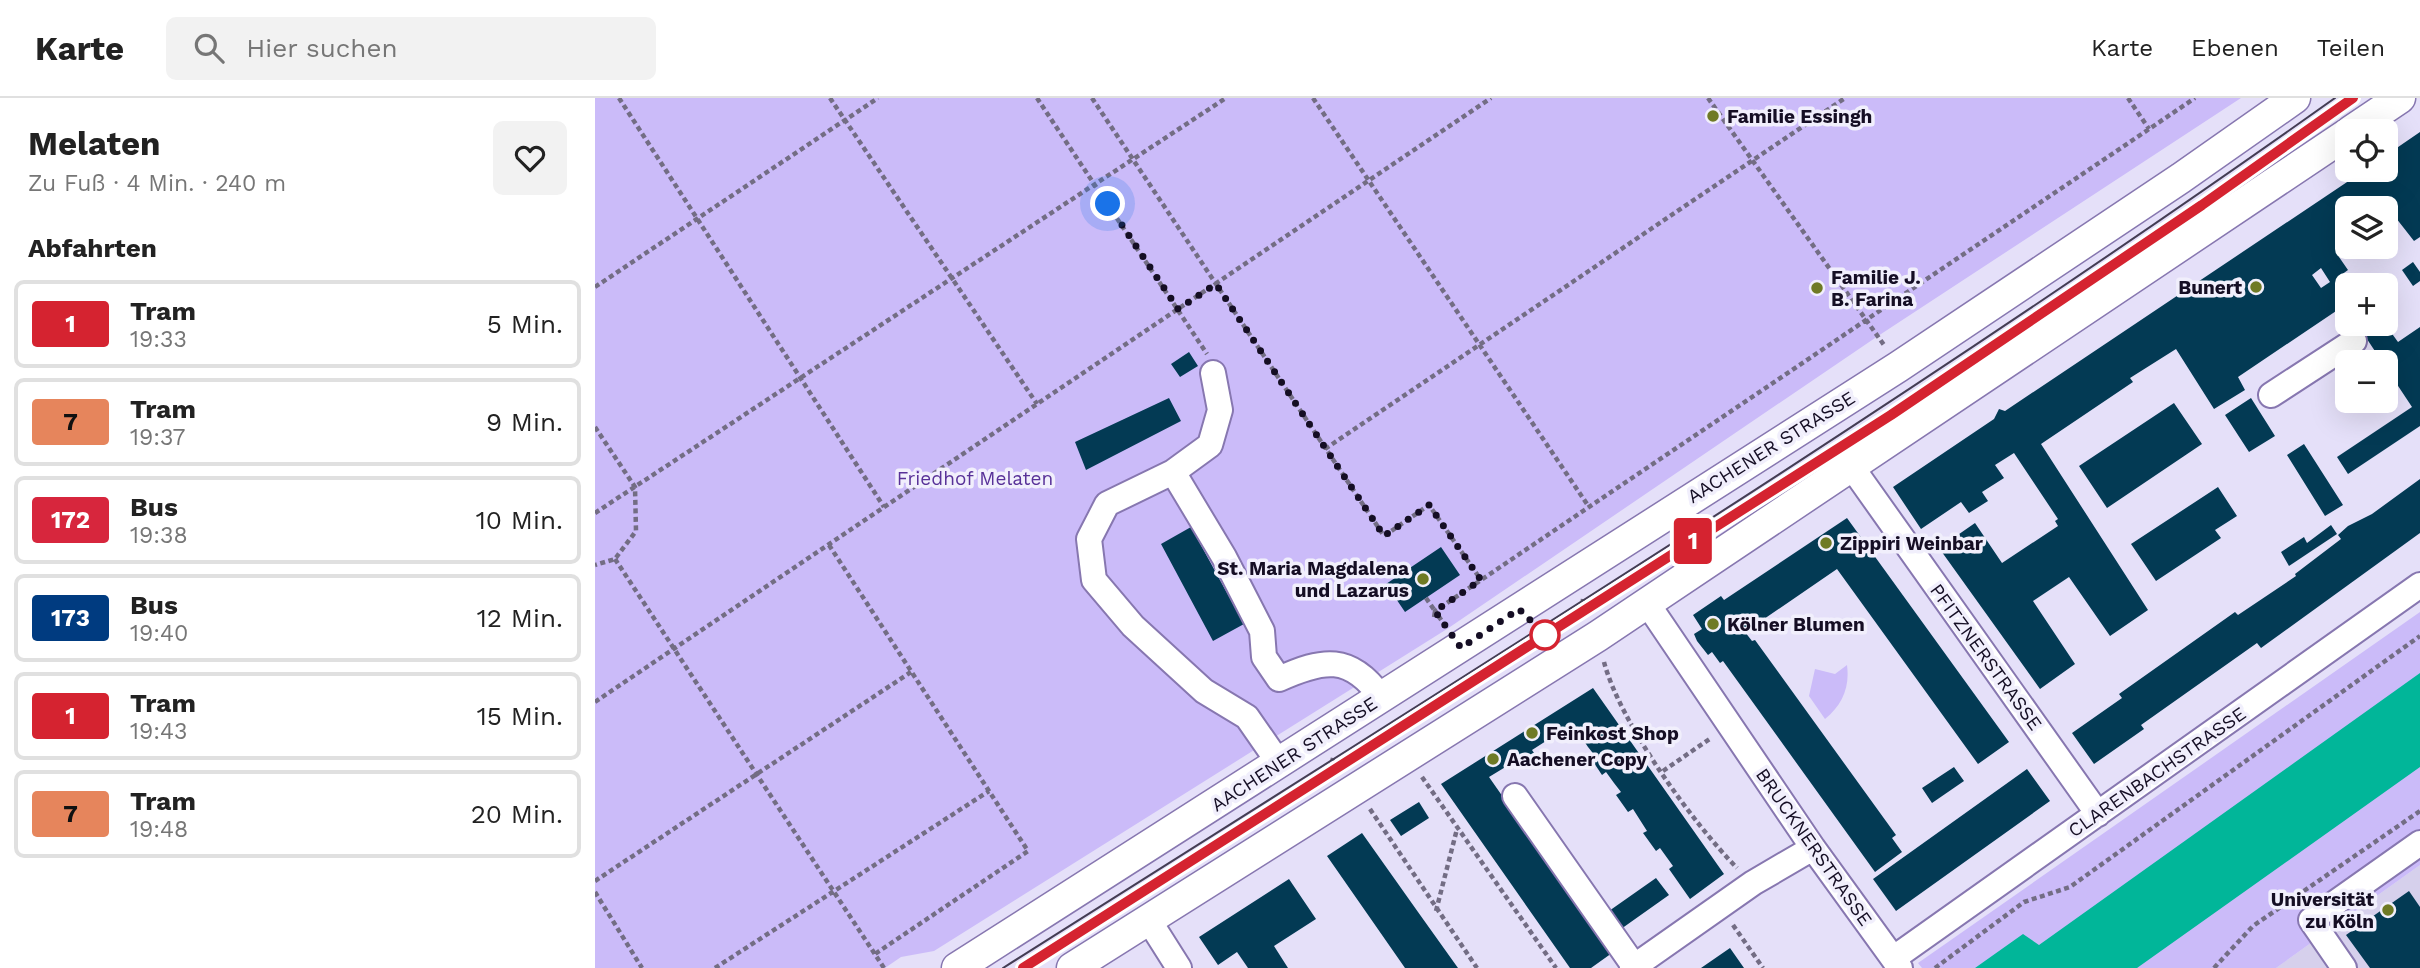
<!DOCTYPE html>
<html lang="de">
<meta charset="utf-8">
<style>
:root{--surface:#fff;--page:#f2f2f2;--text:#222;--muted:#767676;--line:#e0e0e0}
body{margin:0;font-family:"Work Sans",sans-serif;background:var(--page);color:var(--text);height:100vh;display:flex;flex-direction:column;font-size:26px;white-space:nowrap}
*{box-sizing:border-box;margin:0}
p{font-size:23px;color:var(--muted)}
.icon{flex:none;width:38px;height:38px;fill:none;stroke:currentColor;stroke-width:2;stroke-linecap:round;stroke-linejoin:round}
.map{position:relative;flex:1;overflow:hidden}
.sheet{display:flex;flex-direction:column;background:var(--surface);width:595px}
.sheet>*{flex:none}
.badge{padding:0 14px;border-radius:5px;font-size:24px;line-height:46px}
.buttons{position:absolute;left:1740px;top:21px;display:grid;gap:14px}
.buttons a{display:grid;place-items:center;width:63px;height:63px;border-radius:10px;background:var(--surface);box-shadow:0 7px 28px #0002;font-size:35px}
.you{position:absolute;width:35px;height:35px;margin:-18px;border:5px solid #fff;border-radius:50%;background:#1a73e8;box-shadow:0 0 0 10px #1a73e833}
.map>.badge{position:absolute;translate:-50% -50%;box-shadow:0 0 0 4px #fff}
h2{padding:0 28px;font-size:26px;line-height:63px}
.round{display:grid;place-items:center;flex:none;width:74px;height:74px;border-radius:10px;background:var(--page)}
.overview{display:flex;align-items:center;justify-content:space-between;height:119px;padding:0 28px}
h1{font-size:33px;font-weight:700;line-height:52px}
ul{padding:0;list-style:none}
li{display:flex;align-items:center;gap:21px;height:88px;margin:0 14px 10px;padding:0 14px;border:4px solid var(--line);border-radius:10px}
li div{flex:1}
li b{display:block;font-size:26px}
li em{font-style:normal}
li .badge{min-width:77px;font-weight:700;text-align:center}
header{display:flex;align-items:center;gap:42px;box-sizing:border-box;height:98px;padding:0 35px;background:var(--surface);border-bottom:2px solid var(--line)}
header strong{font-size:33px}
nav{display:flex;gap:38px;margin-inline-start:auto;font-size:24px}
.search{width:490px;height:63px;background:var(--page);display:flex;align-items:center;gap:18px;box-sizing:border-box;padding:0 24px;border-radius:10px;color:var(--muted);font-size:26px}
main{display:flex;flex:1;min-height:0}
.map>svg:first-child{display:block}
.built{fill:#d6d0ec}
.green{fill:#cbbbf9}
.water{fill:#01b699}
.building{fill:#033a54;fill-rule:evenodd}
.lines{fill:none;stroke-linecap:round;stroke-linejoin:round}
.minor-casing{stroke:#8777b0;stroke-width:28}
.major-casing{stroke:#8777b0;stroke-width:33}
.path{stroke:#736d84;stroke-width:4.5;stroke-dasharray:5 3.5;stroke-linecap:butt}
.minor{stroke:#fff;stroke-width:24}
.major{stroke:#fff;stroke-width:30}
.tram{stroke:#443d54;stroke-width:2}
.line-casing{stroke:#fff;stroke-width:16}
.line{stroke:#d52330;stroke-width:10}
.walk{stroke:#150e24;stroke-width:7;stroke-dasharray:0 12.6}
.poi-dot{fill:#6f7a25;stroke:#f1effc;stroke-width:2.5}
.stop-dot{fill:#fff;stroke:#d52330;stroke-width:3.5}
.labels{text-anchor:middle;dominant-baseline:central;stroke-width:7;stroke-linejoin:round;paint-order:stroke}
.poi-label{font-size:19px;font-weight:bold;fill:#150e24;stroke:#f1effc;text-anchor:start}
.street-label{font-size:19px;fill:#150e24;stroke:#f1effc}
.park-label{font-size:19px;fill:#583198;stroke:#f1effc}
</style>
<header>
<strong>Karte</strong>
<div class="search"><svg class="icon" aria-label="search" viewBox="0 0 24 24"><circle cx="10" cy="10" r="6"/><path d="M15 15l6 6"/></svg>Hier suchen</div>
<nav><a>Karte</a><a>Ebenen</a><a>Teilen</a></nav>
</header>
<main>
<section class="sheet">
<div class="overview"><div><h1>Melaten</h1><p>Zu Fuß · 4 Min. · 240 m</p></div><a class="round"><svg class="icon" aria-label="heart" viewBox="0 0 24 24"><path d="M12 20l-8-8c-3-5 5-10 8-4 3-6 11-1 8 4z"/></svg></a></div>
<h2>Abfahrten</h2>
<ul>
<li><span class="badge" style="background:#d52330;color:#fff">1</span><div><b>Tram</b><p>19:33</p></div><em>5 Min.</em></li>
<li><span class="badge" style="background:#e6855c;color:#111">7</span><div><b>Tram</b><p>19:37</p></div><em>9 Min.</em></li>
<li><span class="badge" style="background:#d7263d;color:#fff">172</span><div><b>Bus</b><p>19:38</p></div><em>10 Min.</em></li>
<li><span class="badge" style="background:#003b80;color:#fff">173</span><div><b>Bus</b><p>19:40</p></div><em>12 Min.</em></li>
<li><span class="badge" style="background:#d52330;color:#fff">1</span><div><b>Tram</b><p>19:43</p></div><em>15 Min.</em></li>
<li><span class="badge" style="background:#e6855c;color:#111">7</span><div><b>Tram</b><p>19:48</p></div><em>20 Min.</em></li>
</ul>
</section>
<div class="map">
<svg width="1825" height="870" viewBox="0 0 1825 870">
<rect width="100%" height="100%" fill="#e5e0f9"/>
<!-- built -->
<path class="built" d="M1825,767V870H1681L1699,857Z"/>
<!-- green -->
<path class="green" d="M0,0H1646L1283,238L852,531L339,853L306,859L290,870H0Z
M1825,514V767L1681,870H1327L1323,865Z
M1252,567C1255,590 1247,607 1230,621L1214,598L1220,571L1240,576Z"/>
<!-- water -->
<path class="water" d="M1825,575V669L1542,870H1380L1428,836L1444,847Z"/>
<!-- building -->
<path class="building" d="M1825,34V139L1819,143L1790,106L1784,110H1752V149H1774L1760,157L1744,159L1753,172L1746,177L1753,187L1750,207L1643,279L1650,292L1619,311L1581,251L1535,280L1538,284L1446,346L1553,512L1515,538L1474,479L1438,503L1480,566L1445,591L1344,450L1380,425L1407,465L1463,428L1460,423L1463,421L1419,355L1400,367L1409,380L1387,394L1393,403L1374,415L1366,404L1326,431L1298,389L1399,321L1404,311L1410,313L1770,72H1790V58ZM1726,170L1735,184L1726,190L1717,177Z
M1818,164L1825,174V183L1818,188L1807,172Z
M1762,226H1790L1803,244L1825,229V328L1753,376L1742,359L1817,309Z
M594,254L603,268L585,279L576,266Z
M574,300L586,323L491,372L480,344Z
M1656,300L1680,338L1654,354L1630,317Z
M1579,305L1607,346L1512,410L1484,368Z
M1709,346L1748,407L1730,418L1692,357Z
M1825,381V435L1666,550L1662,545L1546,627L1549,631L1499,666L1477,635L1527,600L1524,596L1640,514L1643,517L1701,478L1700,476L1746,441L1743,437L1753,428L1777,416Z
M1623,389L1642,418L1620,432L1626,440L1561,483L1536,446Z
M1252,420L1414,644L1383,666L1242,471L1150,534L1157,543L1160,542L1301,737L1297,740L1307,754L1280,774L1128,563L1125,565L1117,554L1113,557L1102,543L1099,536L1107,531L1098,517L1126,498L1129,502Z
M1736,427L1742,436L1694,468L1686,454L1709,439L1712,445Z
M596,429L649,526L618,543L566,446Z
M846,449L865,477L810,514L791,486Z
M998,590L1129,776L1095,801L1074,771L1078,768L1065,750L1061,753L1048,735L1052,733L1038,711L1033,714L1021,697L1026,694L1019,685L1011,674L1007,677L997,662L1001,659L993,649L985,637L981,640L973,629L937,652L939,655L929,662L919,668L917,665L894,679L1017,855L996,870H975L846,686Z
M1359,669L1369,683L1337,705L1327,690Z
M1432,671L1455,703L1301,813L1278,781Z
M824,704L834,720L806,738L795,722Z
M767,735L823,814L863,870H810L732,758Z
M1061,780L1074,797L1026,831L1014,813Z
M694,781L721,821L679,848L693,870H653L642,854L623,867L604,839Z
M1814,793L1825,809V870H1775L1751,837Z
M1135,850L1149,870H1106Z"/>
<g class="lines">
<!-- minor casing -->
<g class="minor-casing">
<path id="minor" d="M618,275L625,312L615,347L578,374L629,459L667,533L669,559L684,581C728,561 755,556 786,599
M1676,297L1759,243
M1256,368L1503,716
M578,374L512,406L494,441L499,482L538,528L609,593L652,619L684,665
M1052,505L1218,750L1305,870
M920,698L1039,868
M553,821L584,870
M1299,860L1825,487
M1037,870L1158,785L1218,750
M1749,870L1716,822L1825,745"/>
</g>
<!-- major casing -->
<g class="major-casing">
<path id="major" d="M1756,33L1805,0
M362,870L1303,269L1586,80L1700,0
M477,870L1003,538L1752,36"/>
</g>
<!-- path -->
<path class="path" d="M24,0L289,409
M235,0L442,306
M442,0L612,256
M497,0L789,438L834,407L886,482
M718,0L994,409
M1113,0L1289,247
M1533,0L1554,31
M0,189L283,0
M0,329L40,389L41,433L20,461L0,467
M730,351L1250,0
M0,415L631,0
M234,447L433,753L280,856
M20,461L289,870
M831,500L840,513L839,520
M986,520L988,501
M851,529L840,513L1600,0
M1009,564C1025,625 1098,725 1142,770
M0,604L896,0
M1068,673L1116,640
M733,679L738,660
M827,679L961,870
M775,711L882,870
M0,783L316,574
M0,794L47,870
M841,813L862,731
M1138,827L1168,870
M120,870L394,693
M1340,870L1429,804L1475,789L1825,538
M1619,870L1658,828L1825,713"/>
<!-- minor -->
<use href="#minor" class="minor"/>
<!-- major -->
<use href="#major" class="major"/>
<!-- tram -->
<path class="tram" d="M1732,18L1758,0
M408,870C856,586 1308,307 1740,0
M428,870L581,772"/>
</g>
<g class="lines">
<!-- line casing -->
<g class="line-casing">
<path id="line" d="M428,870L1296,317L1607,107L1758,0"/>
</g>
<!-- line -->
<use href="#line" class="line"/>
<!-- walk -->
<path class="walk" d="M513,106L583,211L621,186L789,438L834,407L886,482L840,513L866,550L924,511L950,537"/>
</g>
<!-- markers -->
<g class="poi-dot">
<circle cx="1118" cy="18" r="7"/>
<circle cx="1661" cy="189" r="7"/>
<circle cx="1222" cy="190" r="7"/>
<circle cx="1231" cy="445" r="7"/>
<circle cx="828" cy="481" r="7"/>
<circle cx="1118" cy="526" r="7"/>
<circle cx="937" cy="635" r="7"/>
<circle cx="898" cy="661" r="7"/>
<circle cx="1793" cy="812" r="7"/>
</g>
<circle class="stop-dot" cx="950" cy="537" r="14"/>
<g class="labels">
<!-- poi labels -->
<g class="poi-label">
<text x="1132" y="18">Familie Essingh</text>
<text x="1236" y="179">Familie J.<tspan x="1236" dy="22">B. Farina</tspan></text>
<text x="1647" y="189" text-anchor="end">Bunert</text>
<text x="1245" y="445">Zippiri Weinbar</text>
<text x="814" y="470" text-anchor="end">St. Maria Magdalena<tspan x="814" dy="22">und Lazarus</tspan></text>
<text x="1132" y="526">Kölner Blumen</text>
<text x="951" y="635">Feinkost Shop</text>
<text x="912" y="661">Aachener Copy</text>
<text x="1779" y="801" text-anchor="end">Universität<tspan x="1779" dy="22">zu Köln</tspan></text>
</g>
<!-- street labels -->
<g class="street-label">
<text transform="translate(1176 349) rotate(-32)">AACHENER STRASSE</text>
<text transform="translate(1391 559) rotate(54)">PFITZNERSTRASSE</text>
<text transform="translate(699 656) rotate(-33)">AACHENER STRASSE</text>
<text transform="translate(1562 674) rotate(-35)">CLARENBACHSTRASSE</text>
<text transform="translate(1219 749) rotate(55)">BRUCKNERSTRASSE</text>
</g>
<!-- park labels -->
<g class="park-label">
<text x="380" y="380">Friedhof Melaten</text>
</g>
</g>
</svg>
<div class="buttons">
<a><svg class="icon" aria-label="locate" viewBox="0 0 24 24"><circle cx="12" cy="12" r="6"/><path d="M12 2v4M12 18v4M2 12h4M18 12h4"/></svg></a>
<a><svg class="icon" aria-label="layers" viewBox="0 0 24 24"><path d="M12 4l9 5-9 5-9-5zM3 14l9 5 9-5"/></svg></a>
<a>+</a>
<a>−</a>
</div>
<div class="you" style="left:513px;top:106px"></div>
<b class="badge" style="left:1098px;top:443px;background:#d52330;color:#fff">1</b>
</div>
</main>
